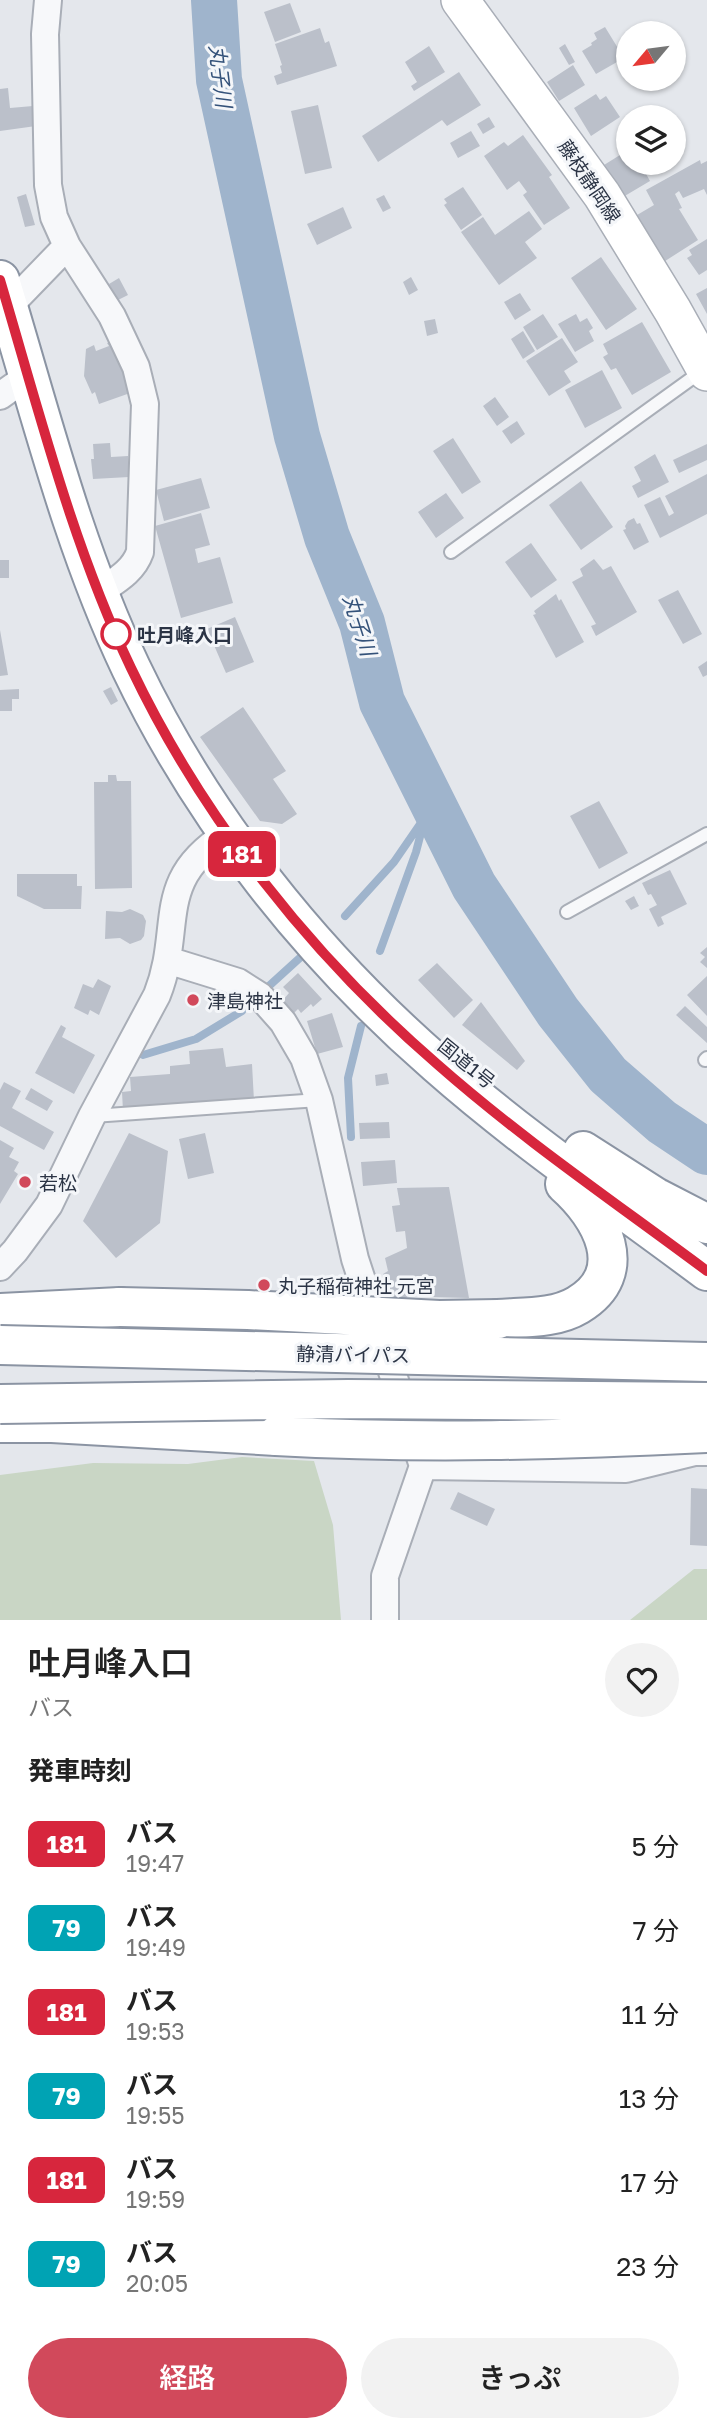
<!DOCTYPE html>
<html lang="ja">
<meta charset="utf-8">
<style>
:root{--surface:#fff;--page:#f2f2f2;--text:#222;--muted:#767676;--accent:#d1495b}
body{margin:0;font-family:"Golos Text","Noto Sans JP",sans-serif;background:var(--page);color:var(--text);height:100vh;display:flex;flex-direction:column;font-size:26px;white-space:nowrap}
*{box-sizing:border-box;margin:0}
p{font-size:23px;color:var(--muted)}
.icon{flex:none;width:38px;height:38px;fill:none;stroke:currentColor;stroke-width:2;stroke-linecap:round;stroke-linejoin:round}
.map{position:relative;height:1620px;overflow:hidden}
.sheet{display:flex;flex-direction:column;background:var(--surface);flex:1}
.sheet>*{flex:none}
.badge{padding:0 14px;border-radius:10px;font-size:24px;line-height:46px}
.needle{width:46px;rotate:241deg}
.tools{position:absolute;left:616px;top:21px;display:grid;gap:14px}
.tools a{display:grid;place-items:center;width:70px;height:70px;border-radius:50%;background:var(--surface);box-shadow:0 2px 5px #0004;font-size:35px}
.map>.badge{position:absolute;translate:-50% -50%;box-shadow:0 0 0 4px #fff}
h2{padding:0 28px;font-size:26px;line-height:63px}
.round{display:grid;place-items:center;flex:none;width:74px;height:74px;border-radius:37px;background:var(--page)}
.overview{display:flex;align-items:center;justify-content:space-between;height:119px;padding:0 28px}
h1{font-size:33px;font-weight:600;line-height:52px}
.button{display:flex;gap:14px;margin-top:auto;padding:14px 28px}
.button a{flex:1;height:80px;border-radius:42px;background:var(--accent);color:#fff;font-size:28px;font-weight:600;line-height:80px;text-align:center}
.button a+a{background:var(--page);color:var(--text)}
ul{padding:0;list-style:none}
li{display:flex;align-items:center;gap:21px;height:84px;padding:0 28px}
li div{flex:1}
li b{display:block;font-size:26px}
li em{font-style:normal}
li .badge{min-width:77px;font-weight:700;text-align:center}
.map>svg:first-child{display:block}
.green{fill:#c9d6c5}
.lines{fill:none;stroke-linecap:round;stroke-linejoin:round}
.stream{stroke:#9fb4cc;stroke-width:8}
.river{stroke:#9fb4cc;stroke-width:46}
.building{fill:#bbc0ca}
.lane-casing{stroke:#a9aeb7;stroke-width:16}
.street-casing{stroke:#a9aeb7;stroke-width:30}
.secondary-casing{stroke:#a9aeb7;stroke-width:40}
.highway-casing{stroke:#8b94a3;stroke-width:42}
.lane{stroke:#f7f8fa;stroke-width:12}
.street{stroke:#f7f8fa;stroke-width:26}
.secondary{stroke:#fff;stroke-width:37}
.highway{stroke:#fff;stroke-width:38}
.highway-bridge-casing{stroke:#8b94a3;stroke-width:42;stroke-linecap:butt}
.highway-bridge{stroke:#fff;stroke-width:38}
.line-casing{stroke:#fff;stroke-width:16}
.line{stroke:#d7263d;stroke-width:10}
.stop-dot{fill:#fff;stroke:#d7263d;stroke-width:3.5}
.poi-dot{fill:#d1495b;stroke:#f4f6f9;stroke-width:2.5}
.labels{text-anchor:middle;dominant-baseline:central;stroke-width:6;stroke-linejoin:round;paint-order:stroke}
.street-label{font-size:19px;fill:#2b3445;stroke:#f4f6f9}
.stop-label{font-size:19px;font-weight:bold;fill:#2b3445;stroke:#f4f6f9;text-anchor:start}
.poi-label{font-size:19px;fill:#2b3445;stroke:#f4f6f9;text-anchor:start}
.water-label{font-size:21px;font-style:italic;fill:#34527a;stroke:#f4f6f9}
</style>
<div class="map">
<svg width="707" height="1620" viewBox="0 0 707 1620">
<rect width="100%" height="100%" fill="#e4e7ec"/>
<!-- green -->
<path class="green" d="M242,1457L314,1461L333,1525L341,1620H0V1475L93,1463L188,1464Z
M694,1569H707V1620H630Z"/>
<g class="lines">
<!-- stream -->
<path class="stream" d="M345,916L394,862L425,817L428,796
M380,951L416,852L423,825
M270,985L303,955
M143,1055L196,1039L242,1011
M351,1137L348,1078L361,1026"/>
<!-- river -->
<path class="river" d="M214,0L219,80L297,436L327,537L362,623L382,702L474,886L558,1012L608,1075L662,1122L707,1152"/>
</g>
<!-- building -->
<path class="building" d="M290,3L301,32L275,42L264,12Z
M605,27L624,58L596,74L582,51L592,45L591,43L597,39L594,33Z
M320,28L325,43L329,41L337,66L277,85L274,76L282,73L280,66L282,65L275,44Z
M565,44L575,62L569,65L559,48Z
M429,46L445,72L414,91L411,86L417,82L405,62Z
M573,65L585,85L559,101L547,82Z
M459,72L481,105L447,126L442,120L378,162L362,136Z
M8,88L10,108L33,106L36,126L0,131V89Z
M596,94L600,100L606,96L620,117L591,136L574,108Z
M318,105L332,168L305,174L291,111Z
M489,117L495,127L483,134L477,124Z
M471,131L480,146L458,158L450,143Z
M523,135L552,175L549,177L570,208L544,225L523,195L527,192L519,181L507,190L484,156L504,142L508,146Z
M628,150V163H640L650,181L623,197L604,165Z
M700,160L701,164L707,161V195L704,189L683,198L679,191L675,194L682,208L679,209L698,240L662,263L632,218L654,205L646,190Z
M463,187L482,215L461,230L444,205L447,203L444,199Z
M26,194L35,225L25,227L17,197Z
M384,195L391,208L383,212L376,199Z
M343,207L352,228L317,245L307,224Z
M529,211L542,229L525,242L537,258L499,285L461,232L483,217L495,235Z
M707,239V270L699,275L687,258L692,255L689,250Z
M601,257L637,309L606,330L571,278Z
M411,277L418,290L409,295L403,282Z
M119,278L128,295L118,300L109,284Z
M707,288V314L696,294Z
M520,293L531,310L515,320L504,302Z
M543,314L558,337L537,350L523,327Z
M576,314L580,322L587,318L593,328L589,331L594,341L575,352L558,324Z
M435,319L438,333L427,336L424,321Z
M642,322L671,372L632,395L616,368L611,370L603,357L608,354L603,344Z
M523,331L535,351L523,359L511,339Z
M562,338L578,362L564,371L571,382L549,396L526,361Z
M114,341L133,392L99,404L95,392L92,394L84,376L86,349L94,345L96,351L109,346L107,343Z
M602,370L622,408L585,428L565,390Z
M495,397L509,417L497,426L483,406Z
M517,421L525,434L511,444L502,431Z
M453,438L481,482L462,494L433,451Z
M110,443L111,457L128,456L129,477L93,479L91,459H94L93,444Z
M707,444V460L679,473L673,460Z
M655,454L669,482L638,498L632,486L641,481L634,467Z
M707,474V514L660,538L644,505L660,497L669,516L674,513L665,496Z
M201,478L210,508L164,521L156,490Z
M581,481L613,527L581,550L549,505Z
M446,493L464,518L436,538L418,512Z
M201,513L210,545L195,549L198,563L220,557L233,603L181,618L155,526Z
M634,518L637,524L640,523L649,542L634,550L623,530L626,529L625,526L628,521Z
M531,543L557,580L531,598L505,562Z
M594,559L603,570L611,566L637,612L596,636L591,626L596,624L572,582L583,576L580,569Z
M0,560H9V578H0Z
M678,590L702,634L683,644L658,600Z
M556,594L559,601L561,599L584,642L556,658L533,615L536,614L534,611Z
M235,617L254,662L226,673L207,629Z
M0,630L8,675L0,676Z
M707,661V675L703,677L698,667Z
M111,687L118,701L111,705L103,691Z
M19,689V699H12V711H0V690Z
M243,707L286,771L273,779L297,814L282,824L260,821L200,737Z
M108,775H116L117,781H131L132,888L95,889L94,782H108Z
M599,801L628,853L599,869L570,816Z
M670,870L687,904L661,917L664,924L658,927L649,909L657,905L651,894L648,895L642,883Z
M17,874H77V886H82L81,909H44L17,896Z
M634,896L639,906L631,910L625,901Z
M130,909L143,915L146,921L144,936L141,940L130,944L120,938L105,939L106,911L122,912Z
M707,947V968L700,962L705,957L700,953Z
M437,963L473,1000L454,1018L418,980Z
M298,973L322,999L313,1007L311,1004L301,1013L298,1009L294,1013L283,1000L289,993L283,987Z
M707,976V1016L687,995Z
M98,979L111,986L99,1015L90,1010L88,1015L74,1008L83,984L93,988Z
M481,1002L525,1061L517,1070L462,1025Z
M685,1006L707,1027V1043L676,1015Z
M332,1013L343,1047L317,1054L307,1021Z
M61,1025L66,1028L62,1037L95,1055L74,1094L35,1073Z
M223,1048L226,1067L252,1064L254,1101L123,1111L122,1092L131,1091L130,1077L170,1074V1066L190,1064L189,1051Z
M387,1073L389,1084L376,1086L375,1075Z
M4,1082L21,1091L12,1108L54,1132L44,1150L0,1126V1090Z
M31,1088L53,1101L47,1111L25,1099Z
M389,1122L390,1138L360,1139L359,1123Z
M129,1133L168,1151L160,1223L116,1258L83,1221Z
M205,1133L214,1173L188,1179L179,1139Z
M0,1140L14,1148L9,1157L19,1162L14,1171L18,1174L0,1204Z
M395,1160L397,1183L363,1186L361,1162Z
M449,1187L469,1298L430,1297L426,1289L403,1299L394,1297L383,1274L388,1271L385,1258L407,1248L405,1231L396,1232L392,1206L400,1205L397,1188Z
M691,1488L707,1489V1546L690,1545Z
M458,1492L495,1509L487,1526L450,1509Z"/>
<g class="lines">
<!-- lane casing -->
<g class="lane-casing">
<path id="lane" d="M451,552L702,371
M567,912L707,834
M705,1060L707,1058
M93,1116L319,1100"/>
</g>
<!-- street casing -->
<g class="street-casing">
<path id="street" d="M48,0L45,34L48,185L54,217L67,246L112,316L136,367L145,404L140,552C133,572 115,581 98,593
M8,307L67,246
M0,396L28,376
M167,960L238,982L260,996L283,1022L304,1058L319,1100L355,1259L423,1466L385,1576V1620
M0,1267L15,1251L49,1205L92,1116L157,995C184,927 152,881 227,834
M423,1466L626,1469L695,1452H707"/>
</g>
<!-- secondary casing -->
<g class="secondary-casing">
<path id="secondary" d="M460,0L602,195L673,311L707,372"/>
</g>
<!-- highway casing -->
<g class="highway-casing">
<path id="highway" d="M0,280C40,411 72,544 131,668C203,819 311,954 437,1064C522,1139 616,1203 707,1271
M583,1151L655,1197L707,1224
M0,1313L120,1307
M498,1319C523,1317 555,1319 578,1305C633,1272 601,1216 565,1184
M0,1423H52L276,1436"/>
</g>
<!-- lane -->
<use href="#lane" class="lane"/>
<!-- street -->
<use href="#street" class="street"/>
<!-- secondary -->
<use href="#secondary" class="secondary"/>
<!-- highway -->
<use href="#highway" class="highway"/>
<!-- highway-bridge casing -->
<g class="highway-bridge-casing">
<path id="highway-bridge" d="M120,1307L248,1310L439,1320L498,1319
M0,1345L707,1362
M0,1404L348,1399L707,1402
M276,1436C420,1444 564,1440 707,1433"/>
</g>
<!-- highway-bridge -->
<use href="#highway-bridge" class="highway-bridge"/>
</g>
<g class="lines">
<!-- line casing -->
<g class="line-casing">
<path id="line" d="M0,280C39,411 72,544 131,668C203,819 311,955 437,1064C522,1139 616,1203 707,1271"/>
</g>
<!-- line -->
<use href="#line" class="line"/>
</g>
<!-- markers -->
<circle class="stop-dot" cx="116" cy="634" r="14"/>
<g class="poi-dot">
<circle cx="193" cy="1000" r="7"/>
<circle cx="25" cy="1182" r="7"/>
<circle cx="264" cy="1285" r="7"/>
</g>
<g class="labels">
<!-- street labels -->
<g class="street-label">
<text transform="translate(590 181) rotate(56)">藤枝静岡線</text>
<text transform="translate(467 1063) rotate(39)">国道1号</text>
<text transform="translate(353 1354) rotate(1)">静清バイパス</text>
</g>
<!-- stop labels -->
<g class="stop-label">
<text x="137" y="634">吐月峰入口</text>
</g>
<!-- poi labels -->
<g class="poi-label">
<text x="207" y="1000">津島神社</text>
<text x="39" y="1182">若松</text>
<text x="278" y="1285">丸子稲荷神社 元宮</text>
</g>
<!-- water labels -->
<g class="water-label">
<text transform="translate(221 76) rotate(83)">丸子川</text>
<text transform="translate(360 625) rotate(72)">丸子川</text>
</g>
</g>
</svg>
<div class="tools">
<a><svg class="needle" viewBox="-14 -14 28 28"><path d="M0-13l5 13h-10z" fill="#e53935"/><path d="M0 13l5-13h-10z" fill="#767676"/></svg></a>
<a><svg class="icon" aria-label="layers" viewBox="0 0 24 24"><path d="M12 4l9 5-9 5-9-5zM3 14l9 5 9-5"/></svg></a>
</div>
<b class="badge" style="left:242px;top:854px;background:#d7263d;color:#fff">181</b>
</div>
<section class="sheet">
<div class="overview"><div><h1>吐月峰入口</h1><p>バス</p></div><a class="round"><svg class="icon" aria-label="heart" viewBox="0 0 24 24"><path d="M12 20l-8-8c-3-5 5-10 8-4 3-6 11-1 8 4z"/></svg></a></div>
<h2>発車時刻</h2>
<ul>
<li><span class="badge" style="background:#d7263d;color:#fff">181</span><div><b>バス</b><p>19:47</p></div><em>5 分</em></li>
<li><span class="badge" style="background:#00a3b4;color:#fff">79</span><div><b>バス</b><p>19:49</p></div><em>7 分</em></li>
<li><span class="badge" style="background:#d7263d;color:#fff">181</span><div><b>バス</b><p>19:53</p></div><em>11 分</em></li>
<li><span class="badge" style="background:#00a3b4;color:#fff">79</span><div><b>バス</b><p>19:55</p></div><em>13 分</em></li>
<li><span class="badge" style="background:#d7263d;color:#fff">181</span><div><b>バス</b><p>19:59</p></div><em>17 分</em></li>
<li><span class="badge" style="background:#00a3b4;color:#fff">79</span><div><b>バス</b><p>20:05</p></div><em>23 分</em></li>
</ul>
<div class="button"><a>経路</a><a>きっぷ</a></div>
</section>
